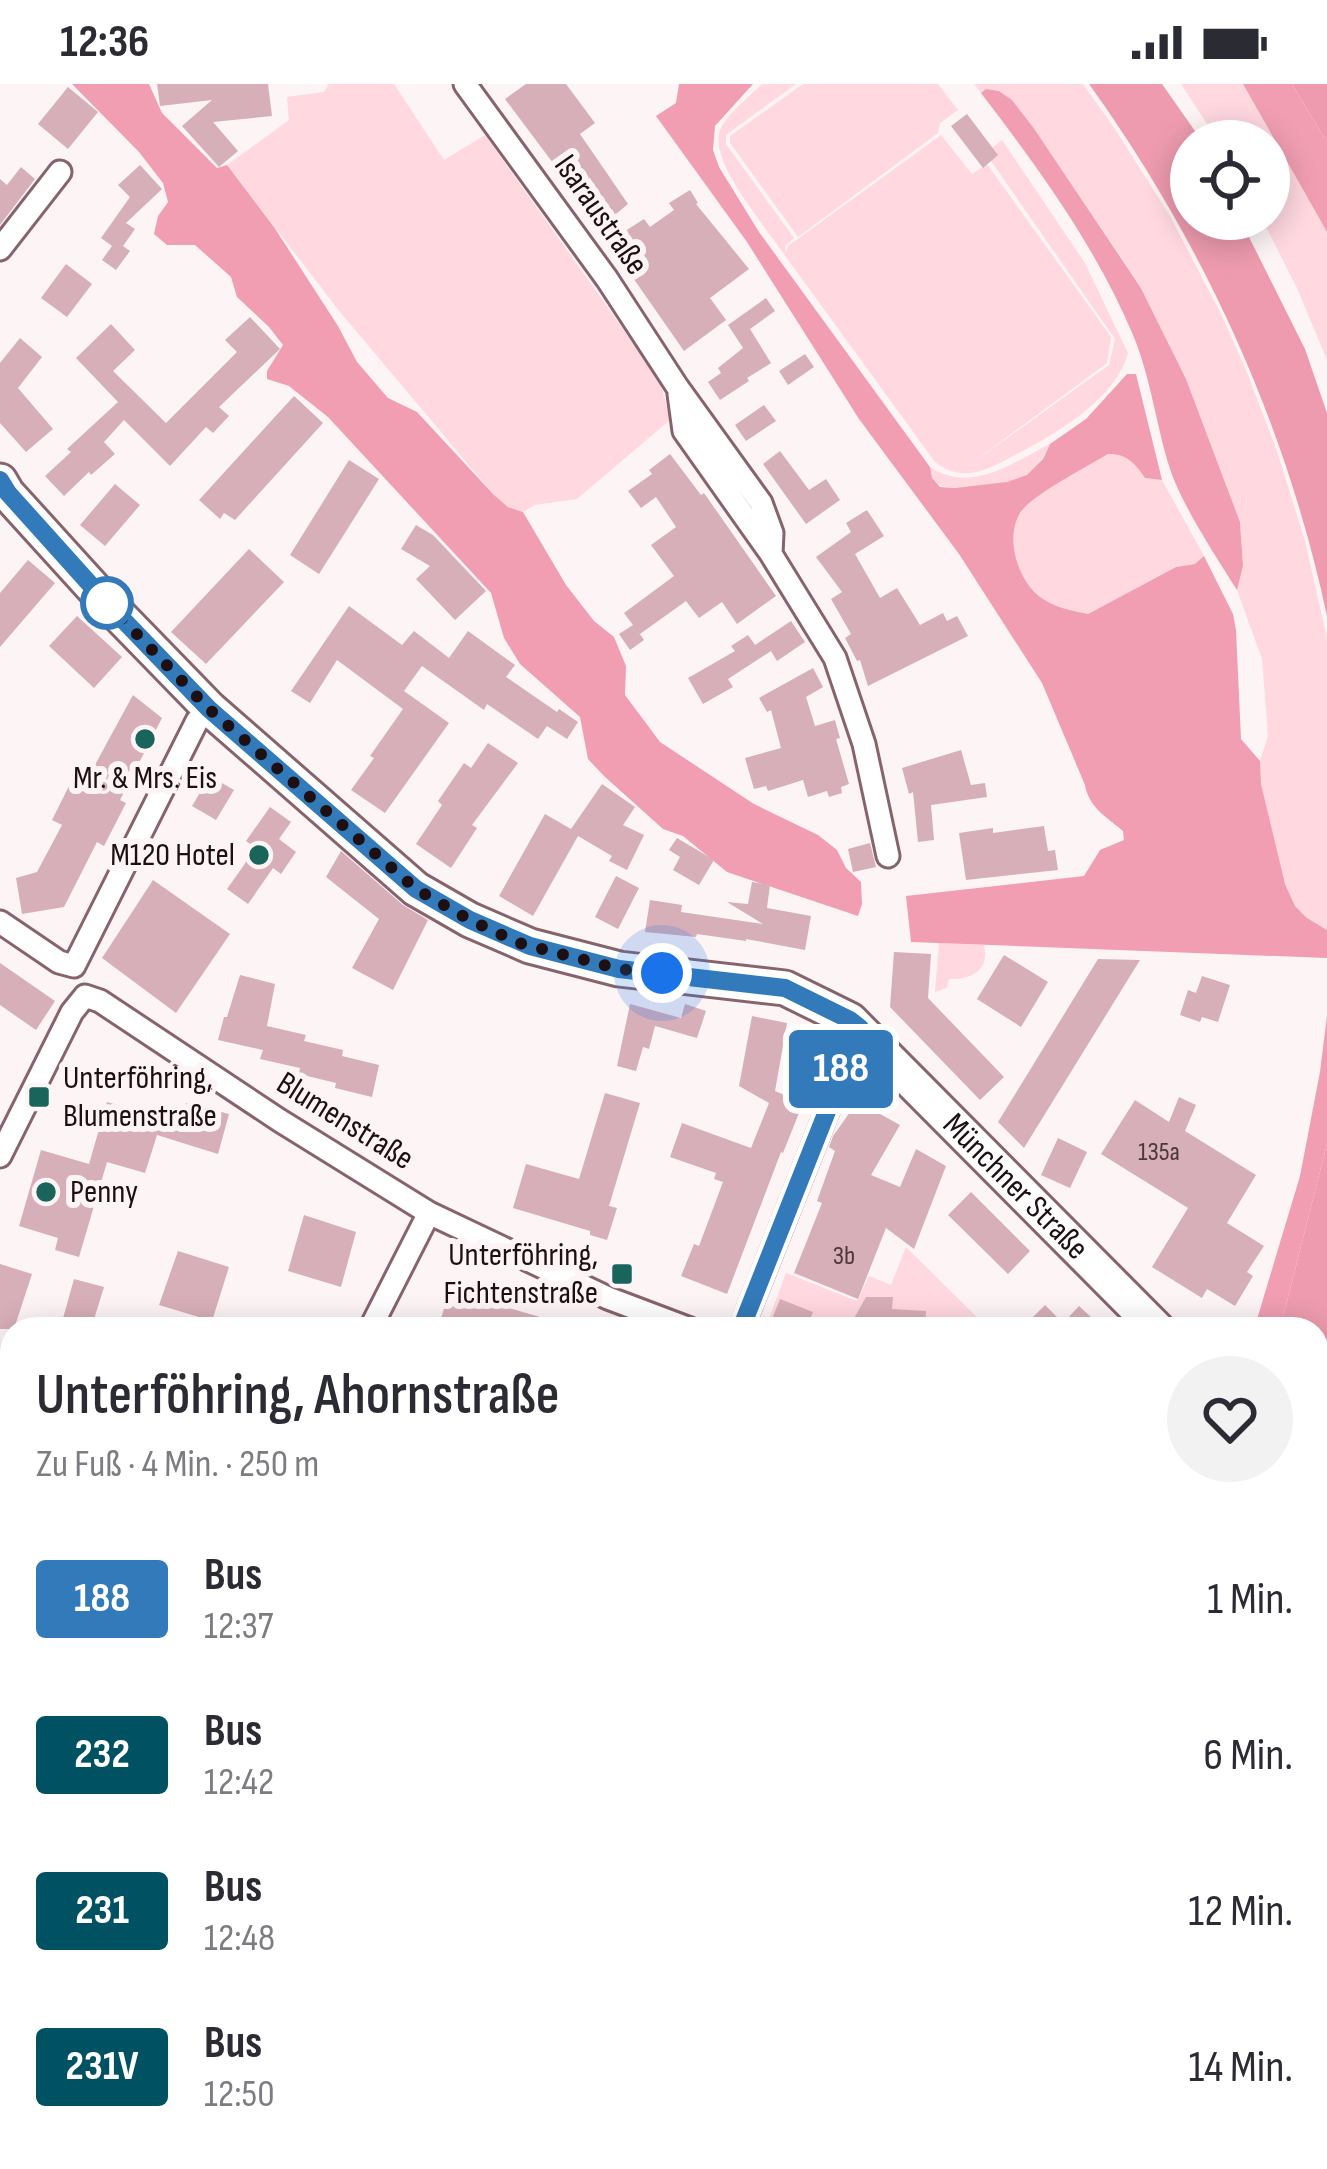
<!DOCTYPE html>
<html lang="de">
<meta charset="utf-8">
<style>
:root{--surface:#fff;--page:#f2f2f3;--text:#2b2b33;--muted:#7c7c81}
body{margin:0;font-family:"Sofia Sans Condensed",sans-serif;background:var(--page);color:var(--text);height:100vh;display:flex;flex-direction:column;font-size:45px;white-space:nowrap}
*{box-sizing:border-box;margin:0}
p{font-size:39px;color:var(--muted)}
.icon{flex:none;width:66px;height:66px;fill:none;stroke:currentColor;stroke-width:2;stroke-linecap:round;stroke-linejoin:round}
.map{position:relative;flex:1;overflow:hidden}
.drawer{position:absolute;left:0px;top:1233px;width:1329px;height:852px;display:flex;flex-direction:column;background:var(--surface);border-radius:36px 36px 0 0;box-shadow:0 6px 30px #0003}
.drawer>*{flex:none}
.badge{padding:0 24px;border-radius:9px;font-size:42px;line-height:78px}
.fabs{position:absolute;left:1170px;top:36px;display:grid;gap:24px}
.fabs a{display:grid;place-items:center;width:120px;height:120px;border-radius:50%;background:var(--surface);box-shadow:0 6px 30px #0003;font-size:60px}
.you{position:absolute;width:60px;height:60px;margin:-30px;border:9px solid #fff;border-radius:50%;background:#1a73e8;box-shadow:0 0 0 18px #1a73e833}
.map>.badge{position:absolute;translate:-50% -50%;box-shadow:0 0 0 6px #fff}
.round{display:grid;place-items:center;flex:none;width:126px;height:126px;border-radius:63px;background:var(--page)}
.headline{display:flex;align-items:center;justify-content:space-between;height:204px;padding:0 36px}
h1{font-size:57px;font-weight:600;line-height:90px}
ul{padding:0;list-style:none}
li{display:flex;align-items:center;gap:36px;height:156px;padding:0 36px}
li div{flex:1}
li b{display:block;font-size:45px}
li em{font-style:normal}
li .badge{min-width:132px;font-weight:700;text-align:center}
.status{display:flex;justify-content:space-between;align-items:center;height:84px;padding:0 60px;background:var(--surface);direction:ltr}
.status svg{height:33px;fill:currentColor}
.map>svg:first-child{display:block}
.green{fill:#ffd8e0}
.forest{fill:#f19eb2}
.water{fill:#ee9baf}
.building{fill:#d7afb8}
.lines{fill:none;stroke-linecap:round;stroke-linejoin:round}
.minor-casing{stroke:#87636b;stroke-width:27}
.secondary-casing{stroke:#87636b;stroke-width:39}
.minor{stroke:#fff;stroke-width:21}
.secondary{stroke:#fff;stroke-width:33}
.line-casing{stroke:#fff;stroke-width:27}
.line{stroke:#327ab9;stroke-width:18}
.walk{stroke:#1d0f12;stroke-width:12;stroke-dasharray:0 21.6}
.stop-dot{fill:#fff;stroke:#327ab9;stroke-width:6}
.poi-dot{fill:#19645b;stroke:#fdf4f6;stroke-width:4.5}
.labels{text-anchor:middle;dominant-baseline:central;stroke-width:12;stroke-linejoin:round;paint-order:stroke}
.number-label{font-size:27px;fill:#4c373c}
.street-label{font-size:33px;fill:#1d0f12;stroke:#fdf4f6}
.poi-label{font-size:33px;fill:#1d0f12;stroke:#fdf4f6;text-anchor:end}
</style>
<div class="status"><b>12:36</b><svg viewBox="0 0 49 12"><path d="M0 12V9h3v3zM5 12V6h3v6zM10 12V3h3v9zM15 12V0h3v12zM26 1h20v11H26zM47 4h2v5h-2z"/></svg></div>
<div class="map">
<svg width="1327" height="2085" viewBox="0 0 1327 2085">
<rect width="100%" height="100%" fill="#fdf4f6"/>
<!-- green -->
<path class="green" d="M329,0H394L444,76L485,51L660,297L670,336L577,415L535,421L523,428L508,423L494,411L340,228L227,81L289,36L287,13L324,8Z
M762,0H796L726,51V60L794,154L785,162L786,169L788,162L941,51L972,90L987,80L1111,253L1107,279L964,385L1109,281L1115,255L991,77L992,64L1002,56L1085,179L1128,269C1117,313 1059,348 1021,368C1005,376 988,387 970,389C956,390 945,386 935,378L757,133C743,113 709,68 721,44C729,28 749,13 762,0Z
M803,0H938L958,26L940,39L938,49L798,153L730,59V52Z
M974,0H1083L1115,45L1170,132L1222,232L1246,286L1276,364L1305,457L1327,554V846L1307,834L1295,822L1285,800L1271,748L1261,700L1260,677L1268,652L1262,575L1237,506L1243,482L1240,438L1186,295L1141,203L1033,43L1012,16L999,7L986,5L981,9Z
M1181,0H1243L1327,148V276L1297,204L1262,135H1269V57H1218Z
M1050,360C1044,372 1037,385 1026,392C1012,400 950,409 938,400C930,395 931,391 930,383C971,410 1012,379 1050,360Z
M1118,369L1135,379L1145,394L1162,396L1204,472L1195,480L1176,483L1088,530C1074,527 1056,524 1043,515C1019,500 1004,455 1020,429C1032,411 1088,382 1108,370Z
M939,859L984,861C990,887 971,896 949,895L947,904L935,908Z
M906,1163L989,1245H753L754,1239L766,1243L786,1189L857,1217L869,1192L891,1201Z
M822,2073H982L978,2085H844Z"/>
<!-- forest -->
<path class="forest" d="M72,0H149L162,29L217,84L227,81L274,143L338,242L357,278L388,314L417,328L494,411L508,423L523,428L566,501L594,537L614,553L626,582L625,611L660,658L754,720L818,751L837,766L846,784L861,798L862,820L858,832L727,788L683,752L663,745L604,692L588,675L580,633L520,580L504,554L491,509L328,333L289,302L267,295V287L283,261L269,243L237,213L231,193L195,161H167L154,150L158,132L168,118L163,99L139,68Z
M679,0H753L715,42L713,66L719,83L759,148L930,383L932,394L940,403L955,404L1007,398L1027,391L1043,375L1050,360L1086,335L1127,290H1136L1162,396L1145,394C1136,380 1126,369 1108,370C1088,382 1032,411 1020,429C1004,455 1019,500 1043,515C1056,524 1074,527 1088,530L1176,483L1195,480L1204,472L1233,530L1236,546L1241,655L1260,677L1261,700L1285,800L1295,822L1307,834L1327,846V874L911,858L906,812L1084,792L1100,766L1124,756L1123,747C1107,733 1089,724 1085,701L1042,599L959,470L859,335L747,158L656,32L676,19Z
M1243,0H1292L1327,58V148Z
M986,5L999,7L1012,16L1033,43L1141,204L1186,295L1240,438L1243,482L1237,506C1216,473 1182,421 1170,385C1156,341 1151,294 1133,251C1096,163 1039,85 981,9Z
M1327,932V1060L1280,1245H1243L1255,1242L1300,1092L1320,988Z"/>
<!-- water -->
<path class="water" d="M1089,0H1162L1202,57H1191V135H1240L1305,265L1327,329V532C1286,340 1204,160 1089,0Z
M1292,0H1327V58Z
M1327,1060V1333L1317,1368V1245H1280Z"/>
<!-- building -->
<path class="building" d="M157,0H268L272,32L213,38L238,67L219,83L182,42L212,16L160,22Z
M526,0H566L595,39L580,50L628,120L597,146L562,91L505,15Z
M68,3L98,28L68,65L38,40Z
M967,30L998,71L983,84L951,42Z
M140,81L162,105L126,139L135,145L123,162L130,167L116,186L102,176L112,162L101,154L130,113L118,101Z
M21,83L35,95L0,141V95L7,101Z
M690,106L698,119L696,120L749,185L710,214L726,236L684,267L608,158L644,135L650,143L674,126L669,119Z
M66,180L92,200L67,233L41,214Z
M766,214L775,227L750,245L771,279L747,294L749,297L720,316L708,298L721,289L718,284L743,264L728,241Z
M250,233L280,265L219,323L229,332L213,349L206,343L170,382L124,336L104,358L115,370L91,391L89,388L64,412L45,392L71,368L67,365L118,318L76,274L111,240L135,266L113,287L166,339L237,268L225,256Z
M20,254L42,273L18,304L53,345L26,368L0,339V279Z
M805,270L814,283L788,301L779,287Z
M294,312L323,339L235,436L224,429L220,435L199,416Z
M764,321L776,337L746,357L735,341Z
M780,367L809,406L826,395L840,416L806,440L763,380Z
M670,370L701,411L704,409L776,512L737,540L722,518L699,534L686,517L640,550L635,543L644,556L630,566L619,550L633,541L624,529L674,492L651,461L676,443L656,413L641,424L628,407L652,390L649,386Z
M349,376L379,395L319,490L290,471Z
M115,400L140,421L105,462L80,441Z
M867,426L884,452L855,470L880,514L897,504L920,541L943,529L947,537L957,532L968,552L868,602L860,576L857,577L845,554L851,550L831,515L842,508L816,473L851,448L846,439Z
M416,441L433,451L486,507L455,536L416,495L430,482L401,465Z
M249,465L284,498L206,580L171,548Z
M28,476L55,499L0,563V509Z
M349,522L402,561L414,547L449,574L468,547L515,581L506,593L557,628L559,625L578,638L567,655L547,642L538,655L487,620L484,626L422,582L404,607L449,639L385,729L351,706L374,674L370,672L403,625L337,576L310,619L291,607Z
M77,532L122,573L94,604L49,562Z
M791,537L805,558L777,577L771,567L728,595L733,603L703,620L688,594L735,567L731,562L748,551L755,561Z
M813,584L823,603L806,613L815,642L835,636L840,654L836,655L849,700L841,703L842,709L829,713L827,707L808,713L803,696L768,707L766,702L754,705L745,674L781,664L771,626L767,628L759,614Z
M133,611L162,634L120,716L126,719L104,762L97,758L64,823L22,830L16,794L37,788L62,741L52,736L73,694L84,701Z
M488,659L518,679L472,741L477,744L451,784L416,760L442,721L438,717L464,679L471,684Z
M961,666L971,701L985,699L987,713L931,721L934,756L918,758L913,708L909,710L902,684Z
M210,692L234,706L216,736L192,722Z
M602,700L635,723L623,741L644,751L627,786L609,777L612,772L578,752L533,832L499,812L545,730L571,745Z
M270,723L291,738L279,755L296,768L281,790L273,784L248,820L227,805L256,764L246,757Z
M1044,742L1048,767L1055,766L1058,786L966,796L959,749L993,744V749Z
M677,754L714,776L699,801L673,786L680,773L669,766Z
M870,759L876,783L853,788L848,765Z
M341,767L403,821L428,836L393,906L352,884L379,835L326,793Z
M616,792L639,804L618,845L595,833Z
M153,796L230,850L176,929L102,874Z
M752,798L770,801L767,824L811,832L805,866L746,855V857L697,850L696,853L645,848L650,816L682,821L681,828L763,840L727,818L748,820Z
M894,868L931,870L928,914L1004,993L980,1016L890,923Z
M1004,871L1048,898L1021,943L977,915Z
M1098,875L1140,876L1024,1064L998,1038Z
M0,879L55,917L36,946L0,921Z
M240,891L275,900L267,942L306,951L304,957L343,966L342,972L379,981L372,1013L335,1004L336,999L299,990L300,984L260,975L263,966L218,956L224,933H227Z
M1202,892L1230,901L1218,938L1202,933L1200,938L1180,931L1188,906L1196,909Z
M630,920L681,934L685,920L706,927L697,954L655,942L649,965L643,963L636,987L617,982Z
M752,932L787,939L775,1007L803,1019L783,1069L781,1068L727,1210L681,1192L694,1160L699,1162L723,1098L714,1095L716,1089L670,1073L682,1039L751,1064L769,1019L739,1002Z
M875,993L894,1010L880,1030L900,1041L871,1091L900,1103L916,1065L946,1082L914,1165L886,1144L858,1215L794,1189L822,1119L817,1117L835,1067L829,1063L833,1052Z
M605,1009L640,1019L609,1122L617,1124L607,1156L590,1151V1147L513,1124L526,1080L579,1095Z
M1179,1013L1196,1021L1185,1047L1256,1091L1227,1139L1264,1162L1247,1188L1253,1192L1235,1222L1207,1205L1202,1214L1152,1183L1188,1124L1101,1070L1135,1016L1169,1038Z
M107,1018L180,1040L186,1019L229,1030L218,1070L157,1051L145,1089L107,1078L79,1173L55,1166L58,1154L19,1142L41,1066L89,1080Z
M1058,1054L1087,1068L1070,1104L1041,1091Z
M971,1108L1030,1167L1008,1190L948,1131Z
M304,1131L356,1148L341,1203L288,1187Z
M178,1167L229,1183L212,1237L159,1221Z
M0,1180L32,1190L14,1245H0Z
M74,1195L104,1203L91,1245H60Z
M449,1207L568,1241V1245H438Z
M866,1213H893L892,1225L926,1227L925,1245H848Z
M780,1215L813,1228L806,1245H768Z
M1045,1221L1063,1239L1079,1222L1092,1234L1081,1245H1021Z"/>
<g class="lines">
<!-- minor casing -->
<g class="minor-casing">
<path id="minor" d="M465,0L607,195L678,304L761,419L772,449L771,470
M0,165L60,88
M679,310L684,347L771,470L835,574L864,660L888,772
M0,838L59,878L74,882
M74,882L197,637L210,625
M85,912L100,917L279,1036L429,1129L608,1214L690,1245
M0,1072L72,928L85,912
M370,1245L429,1129
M741,1245L860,944
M1317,1596L1327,1583
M0,1838L12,1853
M193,2073L203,2085
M774,2073L797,2085
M470,2085L475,2073
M1152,2085L1155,2073"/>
</g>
<!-- secondary casing -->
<g class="secondary-casing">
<g id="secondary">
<path id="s1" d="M0,397L7,409L106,518L210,625L416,805L470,836L530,862L619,885L785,904L850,936L1157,1245"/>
<path d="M1317,1416L1327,1427"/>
</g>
</g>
<!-- minor -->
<use href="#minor" class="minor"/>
<!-- secondary -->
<use href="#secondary" class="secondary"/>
</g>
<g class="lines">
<!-- line casing -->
<g class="line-casing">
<path id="line" d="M0,396L8,409L106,518L209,625L416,805L470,836L530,862L619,885L785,904L850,936L860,944L742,1242"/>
</g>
<!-- line -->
<use href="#line" class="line"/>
<!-- walk -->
<path class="walk" d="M107,519L209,625L416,805L470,836L519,859L619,885L662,889"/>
</g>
<!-- markers -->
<circle class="stop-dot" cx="107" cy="519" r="24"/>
<g class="poi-dot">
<circle cx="145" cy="655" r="12"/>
<circle cx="259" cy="771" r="12"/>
<rect x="27" y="1001" width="24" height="24" rx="6"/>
<circle cx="46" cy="1108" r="12"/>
<rect x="610" y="1178" width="24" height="24" rx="6"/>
</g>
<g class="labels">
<!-- number labels -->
<g class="number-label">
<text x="1159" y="1068">135a</text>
<text x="844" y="1172">3b</text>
</g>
<!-- street labels -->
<g class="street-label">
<text transform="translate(601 131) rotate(55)">Isaraustraße</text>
<text transform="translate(345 1037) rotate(32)">Blumenstraße</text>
<text stroke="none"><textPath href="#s1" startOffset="1278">Münchner Straße</textPath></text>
</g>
<!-- poi labels -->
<g class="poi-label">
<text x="145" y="694" text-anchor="middle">Mr. &amp; Mrs. Eis</text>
<text x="235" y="771">M120 Hotel</text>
<text x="63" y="994" text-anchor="start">Unterföhring,<tspan x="63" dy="38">Blumenstraße</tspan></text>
<text x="70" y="1108" text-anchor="start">Penny</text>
<text x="598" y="1171">Unterföhring,<tspan x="598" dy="38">Fichtenstraße</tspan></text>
</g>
</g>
</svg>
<div class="fabs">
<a><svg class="icon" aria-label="locate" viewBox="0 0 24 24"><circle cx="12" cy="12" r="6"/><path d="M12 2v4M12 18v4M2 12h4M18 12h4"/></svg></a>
</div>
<div class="you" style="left:662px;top:889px"></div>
<b class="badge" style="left:841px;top:985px;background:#327ab9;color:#fff">188</b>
<section class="drawer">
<div class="headline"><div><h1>Unterföhring, Ahornstraße</h1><p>Zu Fuß · 4 Min. · 250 m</p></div><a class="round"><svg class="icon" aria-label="heart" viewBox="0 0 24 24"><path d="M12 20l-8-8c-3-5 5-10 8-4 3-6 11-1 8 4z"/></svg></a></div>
<ul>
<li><span class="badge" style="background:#327ab9;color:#fff">188</span><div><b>Bus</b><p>12:37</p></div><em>1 Min.</em></li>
<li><span class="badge" style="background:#005262;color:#fff">232</span><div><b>Bus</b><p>12:42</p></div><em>6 Min.</em></li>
<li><span class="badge" style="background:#005262;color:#fff">231</span><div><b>Bus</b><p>12:48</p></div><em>12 Min.</em></li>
<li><span class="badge" style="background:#005262;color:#fff">231V</span><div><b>Bus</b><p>12:50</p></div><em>14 Min.</em></li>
</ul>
</section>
</div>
